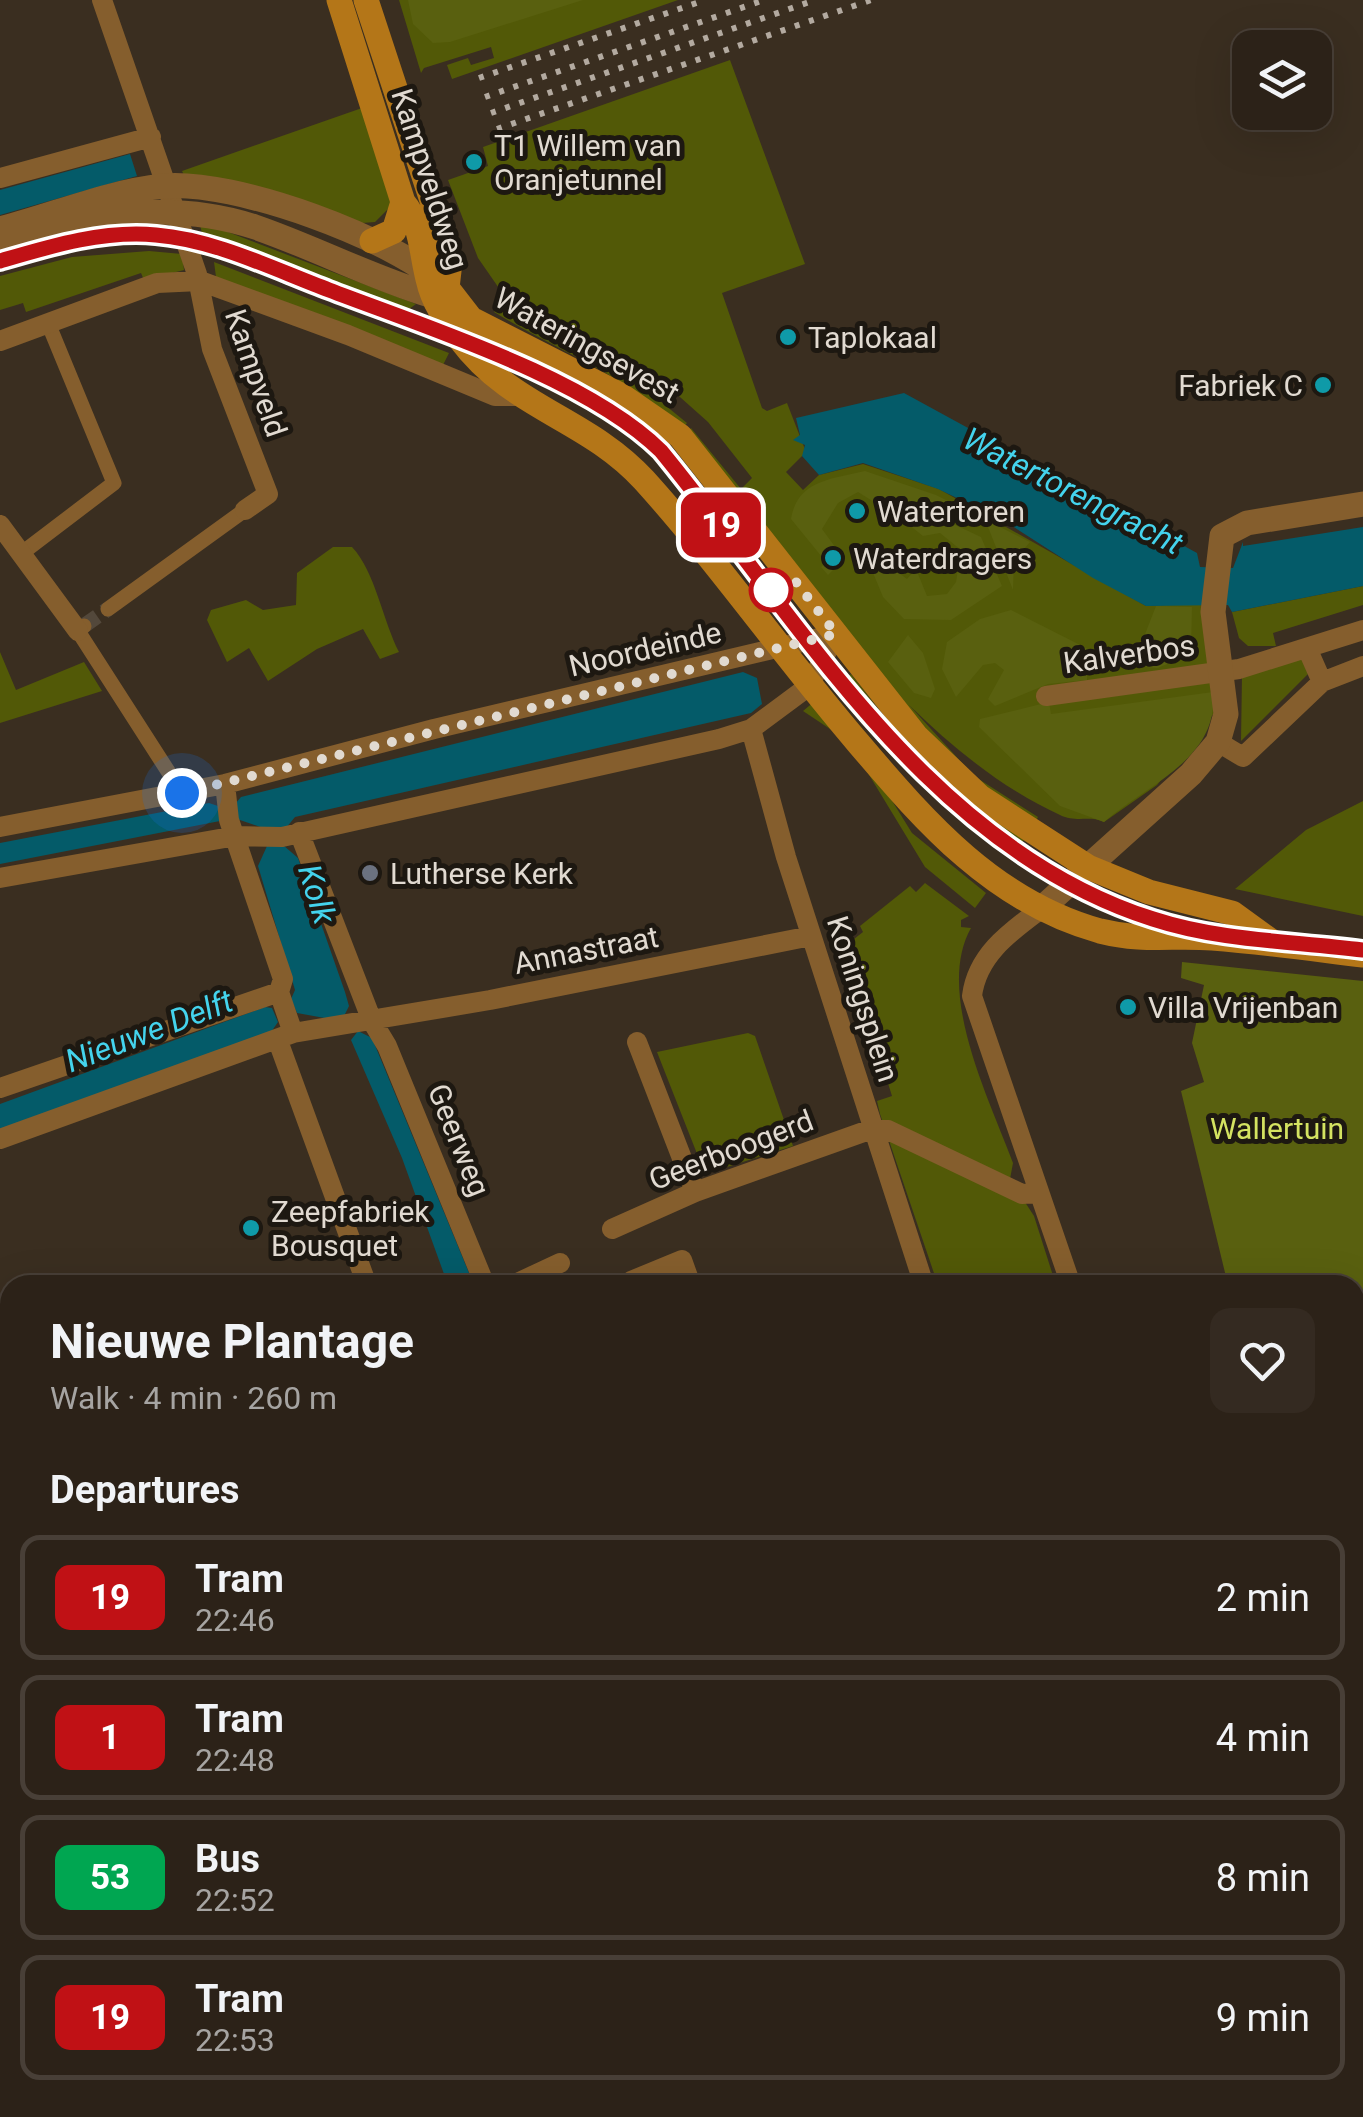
<!DOCTYPE html>
<meta charset="utf-8">
<style>
:root{--surface:#2c2218;--page:#342a21;--text:#f1f3f6;--muted:#a6a4a2;--line:#483f37}
body{margin:0;font-family:Roboto,sans-serif;background:var(--page);color:var(--text);height:100vh;display:flex;flex-direction:column;font-size:38px;white-space:nowrap}
*{box-sizing:border-box;margin:0}
p{font-size:32px;color:var(--muted)}
.icon{flex:none;width:55px;height:55px;fill:none;stroke:currentColor;stroke-width:2;stroke-linecap:round;stroke-linejoin:round}
.map{position:relative;flex:1;overflow:hidden}
.side{position:absolute;left:0px;top:1275px;width:1365px;height:842px;display:flex;flex-direction:column;background:var(--surface);border-radius:30px 30px 0 0;box-shadow:0 10px 40px #0002,0 0 0 2px var(--line)}
.side>*{flex:none}
.badge{padding:0 20px;border-radius:15px;font-size:35px;line-height:65px}
.controls{position:absolute;left:1232px;top:30px;display:grid;gap:20px}
.controls a{display:grid;place-items:center;width:100px;height:100px;border-radius:20px;background:var(--surface);box-shadow:0 10px 40px #0002,0 0 0 2px var(--line);font-size:50px}
.you{position:absolute;width:50px;height:50px;margin:-25px;border:8px solid #fff;border-radius:50%;background:#1a73e8;box-shadow:0 0 0 15px #1a73e833}
.map>.badge{position:absolute;translate:-50% -50%;box-shadow:0 0 0 5px #fff}
h2{padding:0 50px;font-size:38px;line-height:90px}
.round{display:grid;place-items:center;flex:none;width:105px;height:105px;border-radius:20px;background:var(--page)}
.headline{display:flex;align-items:center;justify-content:space-between;height:170px;padding:0 50px}
h1{font-size:48px;font-weight:700;line-height:75px}
ul{padding:0;list-style:none}
li{display:flex;align-items:center;gap:30px;height:125px;margin:0 20px 15px;padding:0 30px;border:5px solid var(--line);border-radius:20px}
li div{flex:1}
li b{display:block;font-size:38px}
li em{font-style:normal}
li .badge{min-width:110px;font-weight:700;text-align:center}
.map>svg:first-child{display:block}
.green{fill:#525907}
.forest{fill:#59600f}
.water{fill:#045b69}
.lines{fill:none;stroke-linecap:round;stroke-linejoin:round}
.pedestrian-tunnel{stroke:#53483b;stroke-width:15;stroke-dasharray:15 8;stroke-linecap:butt}
.pedestrian{stroke:#855e2d;stroke-width:15}
.minor{stroke:#855e2d;stroke-width:20}
.tertiary{stroke:#855e2d;stroke-width:25}
.secondary{stroke:#b47618;stroke-width:25}
.tram{stroke:#b3aaa0;stroke-width:2.5}
.rail{stroke:#b3aaa0;stroke-width:6;stroke-dasharray:5 10;stroke-linecap:butt}
.line-casing{stroke:#fff;stroke-width:22}
.line{stroke:#c01115;stroke-width:15}
.walk{stroke:#e1dad1;stroke-width:10;stroke-dasharray:0 18}
.culture-dot{fill:#0f9aa8;stroke:#1d1811;stroke-width:4}
.stop-dot{fill:#fff;stroke:#c01115;stroke-width:5}
.worship-dot{fill:#6b7280;stroke:#1d1811;stroke-width:4}
.labels{text-anchor:middle;dominant-baseline:central;stroke-width:10;stroke-linejoin:round;paint-order:stroke}
.poi-label{font-size:30px;fill:#e1dad1;stroke:#1d1811;text-anchor:start}
.street-label{font-size:30px;fill:#e1dad1;stroke:#1d1811}
.park-label{font-size:30px;fill:#d4e361;stroke:#1d1811}
.water-label{font-size:32px;font-style:italic;fill:#44d3ed;stroke:#1d1811}
</style>
<div class="map">
<svg width="1363" height="2117" viewBox="0 0 1363 2117">
<rect width="100%" height="100%" fill="#3a2e20"/>
<!-- green -->
<path class="green" d="M399,0H678L452,79L447,65L468,58L471,65L494,58L491,47L424,68L421,73Z
M730,60L805,264L722,293L762,408L767,411L787,403L806,452L786,472L803,490L819,475L863,464L939,489L1146,606L1204,603L1215,712L1157,785L1104,822C1090,815 1076,823 1060,815C1003,789 953,748 909,705L974,776L1038,817L1032,828L968,781L686,434L691,428L741,489L752,478L708,422L653,373L503,294L478,258L448,180L488,166L483,147Z
M362,108L391,193V206L375,222L362,223L186,179L182,171Z
M199,221L416,304L405,312L389,307L203,237Z
M149,251L182,254L184,270L144,280L141,273L26,312L23,303L0,310V276L72,257Z
M214,262L449,353L443,365L216,277Z
M497,307L633,379L687,423L682,429C627,375 559,352 494,312Z
M333,547H352C375,571 383,621 399,652L380,659L363,629L317,649L268,681L249,648L227,662L207,620L211,610L246,600L263,610L296,605L297,573Z
M1363,586V605L1273,633L1276,646H1248L1239,638L1232,612Z
M0,652L16,690L84,662L102,691L0,723Z
M1301,657L1308,674L1241,741L1242,675Z
M851,674L904,742L1026,837L1018,848L935,781L846,678Z
M815,701L873,770L912,833L986,893L975,908L925,867L860,760L833,731L803,711Z
M1363,801V916L1235,889L1306,830Z
M925,883L969,916L961,920V927L971,928C935,992 989,1098 1013,1163L1010,1179L1034,1216L1056,1285H938L880,1114L877,1101L892,1096L845,946L863,932L860,926L910,886L916,892Z
M748,1033L755,1036L793,1146L705,1174L657,1052Z"/>
<!-- forest -->
<path class="forest" d="M408,0H583L450,42L433,43L413,24Z
M865,471L936,495L1030,542L1014,561L1013,590L988,527L936,505L895,515L858,492L838,503L822,529L844,559L828,575L821,567L826,562L791,519C797,480 832,479 865,471Z
M934,515L981,537L1002,586L951,620L904,619L883,597L871,568L879,558L907,579L916,569L927,596L947,594L956,582L961,550L940,533L923,536L908,524Z
M1156,606L1192,607L1191,649L1178,660L1157,668L1146,667L1138,652Z
M1011,610L1088,649L1087,680L1048,684L995,706L988,699L1004,670L995,663L983,665L956,697L942,669L947,642L980,619Z
M908,635L923,653L935,689L931,698L914,693L888,662Z
M1213,692C1219,760 1147,784 1104,822L1060,806L979,727L980,719L1049,702L1051,714Z
M1182,962L1363,981V1543L1355,1512V1285H1228L1181,1091L1204,1082L1192,1043L1204,985L1181,978Z"/>
<!-- water -->
<path class="water" d="M130,154L137,176L0,215V190Z
M904,393L1197,553L1200,567L1233,568L1243,542V546L1363,527V586L1232,612L1228,605L1146,606L1093,578L1003,520L938,489L863,463L819,475L802,456L805,445L793,440L800,435L796,418Z
M743,672L757,678L762,704L751,713L295,817L286,828L266,829L237,819L235,804L241,797Z
M209,803L218,806L220,821L0,864V843Z
M283,845L298,858L345,992L349,1006L344,1016L330,1019L297,1013L291,999L295,990L258,866L267,846Z
M265,1007L272,1008L278,1022L269,1035L0,1132V1104Z
M358,1031L372,1038L474,1285H448L402,1158L351,1040Z
M1363,1842V1972L1355,1978V1849Z
M928,2108H1110L1092,2117H920Z"/>
<g class="lines">
<!-- pedestrian-tunnel -->
<path class="pedestrian-tunnel" d="M85,625L108,609"/>
<!-- pedestrian -->
<path class="pedestrian" d="M22,553L114,483L48,323
M108,609L245,510
M84,626L78,631L182,793"/>
<!-- minor -->
<path class="minor" d="M102,0L197,274L212,349L268,494L245,510
M0,178L151,137
M0,341L157,283L200,281L348,335L495,396H516
M0,525L78,631
M1307,648L1322,682L1363,666
M1046,696L1239,669L1363,630
M751,729L786,857L924,1285
M1218,742L1243,757L1322,682
M225,784L229,820L283,979L279,992L293,1033
M0,827L225,784L434,729L836,634
M299,832L372,1021L387,1046L485,1285
M0,878L236,836L282,837L719,739L751,729L809,686L836,634
M1041,909C1010,932 977,955 972,996L1071,1285
M278,1041L367,1285
M637,1042L695,1192
M0,1088L279,992
M0,1139L293,1033L490,1000L811,936
M612,1229L695,1192L872,1129L888,1130L1022,1194L1039,1193
M631,1281L682,1260L691,1285
M513,1285L560,1263
M0,1484L10,1480
M0,1548L10,1544
M0,1594L10,1622
M1355,2018L1363,2014
M183,2108L184,2117
M807,2108L811,2117
M218,2117L246,2108
M855,2117L871,2108
M1161,2117L1179,2108"/>
<!-- tertiary -->
<path class="tertiary" d="M0,229C54,215 108,192 163,186C233,179 398,239 447,288L433,296C372,278 316,248 255,227C168,198 84,216 0,242
M1041,909L1191,774L1218,742L1226,714L1213,612L1222,536L1247,523L1363,504"/>
<!-- secondary -->
<path class="secondary" d="M339,0L403,202C422,225 421,252 428,279C433,302 446,321 460,339C512,409 586,417 644,480C718,562 786,659 859,744C927,824 995,902 1100,931C1144,942 1171,935 1212,938C1263,942 1313,949 1363,955
M366,0L446,243L450,262L447,288L471,319L622,396L680,436L916,736L980,797L1088,867L1149,892L1232,913L1275,944
M372,241L394,231L403,202"/>
<!-- tram -->
<path class="tram" d="M0,261C51,246 103,230 156,235C221,241 283,272 343,296C442,334 585,377 661,451C712,514 762,578 812,641C907,762 1001,871 1153,920C1220,941 1293,941 1363,950"/>
<!-- rail -->
<path class="rail" d="M479,78L705,0
M485,97L764,0
M491,113L815,0
M497,129L871,0"/>
</g>
<g class="lines">
<!-- line casing -->
<g class="line-casing">
<path id="line" d="M0,261C51,246 103,230 156,235C216,240 273,269 329,290C428,328 587,378 661,451C802,623 929,848 1153,919C1220,941 1293,941 1363,950"/>
</g>
<!-- line -->
<use href="#line" class="line"/>
<!-- walk -->
<path class="walk" d="M182,793L836,634L792,577L771,590"/>
</g>
<!-- markers -->
<g class="culture-dot">
<circle cx="474" cy="162" r="10"/>
<circle cx="788" cy="337" r="10"/>
<circle cx="1323" cy="385" r="10"/>
<circle cx="857" cy="511" r="10"/>
<circle cx="833" cy="558" r="10"/>
<circle cx="1128" cy="1007" r="10"/>
<circle cx="251" cy="1228" r="10"/>
</g>
<circle class="stop-dot" cx="771" cy="590" r="20"/>
<circle class="worship-dot" cx="370" cy="873" r="10"/>
<g class="labels">
<!-- poi labels -->
<g class="poi-label">
<text x="494" y="145">T1 Willem van<tspan x="494" dy="34">Oranjetunnel</tspan></text>
<text x="808" y="337">Taplokaal</text>
<text x="1303" y="385" text-anchor="end">Fabriek C</text>
<text x="877" y="511">Watertoren</text>
<text x="853" y="558">Waterdragers</text>
<text x="390" y="873">Lutherse Kerk</text>
<text x="1148" y="1007">Villa Vrijenban</text>
<text x="271" y="1211">Zeepfabriek<tspan x="271" dy="34">Bousquet</tspan></text>
</g>
<!-- street labels -->
<g class="street-label">
<text transform="translate(430 179) rotate(72)">Kampveldweg</text>
<text transform="translate(587 345) rotate(29)">Wateringsevest</text>
<text transform="translate(256 373) rotate(71)">Kampveld</text>
<text transform="translate(645 649) rotate(-13)">Noordeinde</text>
<text transform="translate(1129 654) rotate(-8)">Kalverbos</text>
<text transform="translate(586 950) rotate(-11)">Annastraat</text>
<text transform="translate(863 999) rotate(72)">Koningsplein</text>
<text transform="translate(459 1140) rotate(68)">Geerweg</text>
<text transform="translate(731 1150) rotate(-21)">Geerboogerd</text>
</g>
<!-- park labels -->
<g class="park-label">
<text x="1277" y="1128">Wallertuin</text>
</g>
<!-- water labels -->
<g class="water-label">
<text transform="translate(1073 491) rotate(27)">Watertorengracht</text>
<text transform="translate(317 894) rotate(73)">Kolk</text>
<text transform="translate(149 1031) rotate(-21)">Nieuwe Delft</text>
</g>
</g>
</svg>
<div class="controls">
<a><svg class="icon" aria-label="layers" viewBox="0 0 24 24"><path d="M12 4l9 5-9 5-9-5zM3 14l9 5 9-5"/></svg></a>
</div>
<div class="you" style="left:182px;top:793px"></div>
<b class="badge" style="left:721px;top:525px;background:#c01115;color:#fff">19</b>
<section class="side">
<div class="headline"><div><h1>Nieuwe Plantage</h1><p>Walk · 4 min · 260 m</p></div><a class="round"><svg class="icon" aria-label="heart" viewBox="0 0 24 24"><path d="M12 20l-8-8c-3-5 5-10 8-4 3-6 11-1 8 4z"/></svg></a></div>
<h2>Departures</h2>
<ul>
<li><span class="badge" style="background:#c01115;color:#fff">19</span><div><b>Tram</b><p>22:46</p></div><em>2 min</em></li>
<li><span class="badge" style="background:#c01115;color:#fff">1</span><div><b>Tram</b><p>22:48</p></div><em>4 min</em></li>
<li><span class="badge" style="background:#00a651;color:#fff">53</span><div><b>Bus</b><p>22:52</p></div><em>8 min</em></li>
<li><span class="badge" style="background:#c01115;color:#fff">19</span><div><b>Tram</b><p>22:53</p></div><em>9 min</em></li>
</ul>
</section>
</div>
